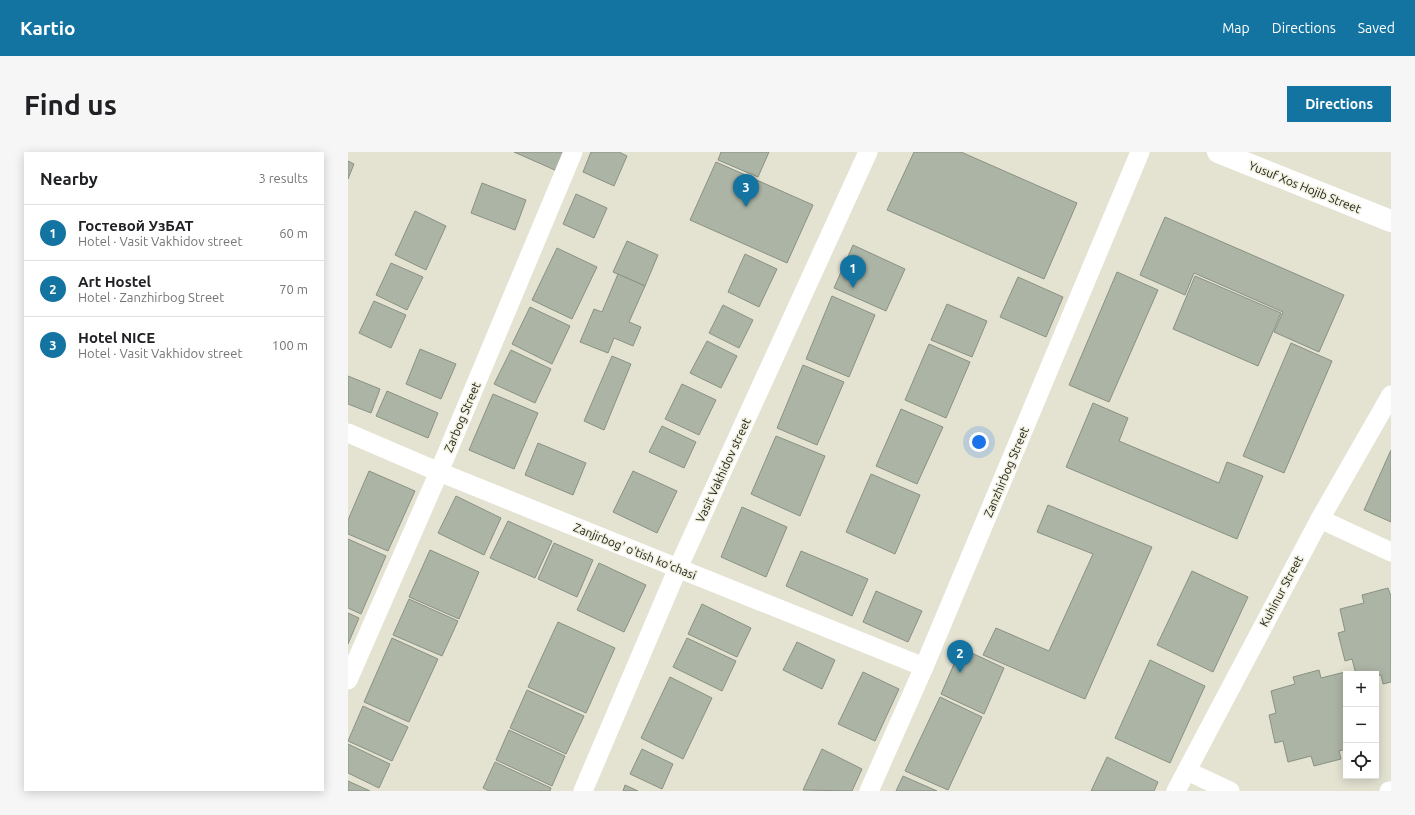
<!DOCTYPE html>
<html lang="en">
<head>
<meta charset="utf-8">
<style>
	:root { --surface:#fff; --page:#f6f6f6; --text:#202124; --muted:#757577; --line:#e0e0e0; --accent:#1374a1 }
	body { margin:0; font-family:Ubuntu,sans-serif; background:var(--page); color:var(--text) }
	.controls { position:absolute; right:12px; bottom:12px; display:grid; overflow:hidden; border-radius:0px; box-shadow:0 2px 10px #0003 }
	.controls button { width:36px; height:36px; display:grid; place-items:center; padding:0; border:0; border-bottom:1px solid var(--line); background:var(--surface); color:var(--text); font:20px sans-serif }
	.you { position:absolute; left:631px; top:290px; width:14px; height:14px; margin:-10px; border:3px solid #fff; border-radius:50%; background:#1a73e8; box-shadow:0 0 0 6px #1a73e833 }
	.badge { display:grid; place-items:center; width:26px; height:26px; border-radius:50%; background:var(--accent); color:#fff; font-size:13px; font-weight:700 }
	.pin { position:absolute; translate:-50% -33px; filter:drop-shadow(0 1px 2px #0008) }
	.pin::after { content:''; position:absolute; top:21px; width:14px; height:12px; background:inherit; clip-path:polygon(0 0,100% 0,50% 100%) }
	.list { margin:0; padding:0; list-style:none }
	h2 { display:flex; justify-content:space-between; align-items:center; height:52px; margin:0; padding:0 16px; font-size:17px }
	h2 small { font-size:13px; font-weight:400; color:var(--muted) }
	.list li { display:grid; grid-template-columns:26px 1fr auto; gap:12px; align-items:center; box-sizing:border-box; height:56px; padding:0 16px; border-top:1px solid var(--line) }
	.list b { display:block; font-size:15px; white-space:nowrap }
	.list p { margin:0; font-size:13px; white-space:nowrap; color:var(--muted) }
	.list em { font-size:13px; font-style:normal; color:var(--muted) }
	.icon { flex:none; width:22px; height:22px; fill:none; stroke:currentColor; stroke-width:2; stroke-linecap:round; stroke-linejoin:round }
	.map { position:relative; flex:none; width:1043px; height:639px; overflow:hidden; border-radius:0px }
	header { display:flex; align-items:center; gap:24px; box-sizing:border-box; height:56px; padding:0 20px; background:var(--accent); color:#fff }
	header strong { font-size:19px }
	nav { display:flex; gap:22px; margin-inline-start:auto; font-size:14px }
	.intro { display:flex; align-items:center; justify-content:space-between; box-sizing:border-box; height:96px; padding:0 24px }
	h1 { margin:0; font-size:28px }
	.button { padding:10px 18px; border-radius:0px; background:var(--accent); color:#fff; font-size:14px; font-weight:700 }
	main { display:flex; gap:24px; padding:0 24px }
	aside { flex:1; background:var(--surface); border-radius:0px; box-shadow:0 2px 10px #0003 }
	.map>svg:first-child { display:block }
	.building { fill:#acb4a5; stroke:#8a9183 }
	.lines { fill:none; stroke-linecap:round; stroke-linejoin:round }
	.street { stroke:#fff; stroke-width:19 }
	.secondary { stroke:#fff; stroke-width:22 }
	.labels { text-anchor:middle; dominant-baseline:central; stroke-width:3; stroke-linejoin:round; paint-order:stroke }
	.street-label { font-size:12px; fill:#24231d; stroke:#f1f0df }
</style>
</head>
<body>
<header>
<strong>Kartio</strong>
<nav><a>Map</a><a>Directions</a><a>Saved</a></nav>
</header>
<div class="intro"><h1>Find us</h1><a class="button">Directions</a></div>
<main>
<aside>
<h2>Nearby<small>3 results</small></h2>
<ul class="list">
<li><span class="badge">1</span><div><b>Гостевой УзБАТ</b><p>Hotel · Vasit Vakhidov street</p></div><em>60 m</em></li>
<li><span class="badge">2</span><div><b>Art Hostel</b><p>Hotel · Zanzhirbog Street</p></div><em>70 m</em></li>
<li><span class="badge">3</span><div><b>Hotel NICE</b><p>Hotel · Vasit Vakhidov street</p></div><em>100 m</em></li>
</ul>
</aside>
<div class="map">
<svg width="1043" height="639" viewBox="0 0 1043 639">
	<rect width="100%" height="100%" fill="#e4e3d2"/>
	<g class="building">
		<path d="M 166,0 L 217,0 L 209,19 Z"/>
		<path d="M 243,0 L 271,0 L 279,4 L 266,34 L 235,20 Z"/>
		<path d="M 373,0 L 421,0 L 410,25 L 370,8 Z"/>
		<path d="M 566,0 L 613,0 L 729,51 L 696,127 L 539,58 Z"/>
		<path d="M 0,9 L 6,12 L 0,27 Z"/>
		<path d="M 368,10 L 465,53 L 439,111 L 342,68 Z"/>
		<path d="M 134,31 L 178,48 L 167,78 L 123,61 Z"/>
		<path d="M 228,42 L 259,56 L 246,86 L 215,72 Z"/>
		<path d="M 67,59 L 98,74 L 78,118 L 47,103 Z"/>
		<path d="M 817,65 L 996,143 L 971,200 L 926,180 L 935,160 L 846,121 L 837,143 L 792,123 Z"/>
		<path d="M 279,89 L 310,103 L 297,134 L 265,120 Z"/>
		<path d="M 505,93 L 557,117 L 538,159 L 486,136 Z"/>
		<path d="M 209,96 L 249,115 L 224,167 L 184,148 Z"/>
		<path d="M 397,102 L 429,117 L 411,155 L 380,140 Z"/>
		<path d="M 43,111 L 75,125 L 59,158 L 28,143 Z"/>
		<path d="M 769,120 L 810,138 L 761,250 L 721,233 Z"/>
		<path d="M 270,122 L 297,134 L 281,170 L 293,175 L 285,194 L 266,186 L 260,201 L 232,190 L 246,157 L 254,160 Z"/>
		<path d="M 847,124 L 933,161 L 910,214 L 825,177 Z"/>
		<path d="M 670,125 L 715,145 L 698,185 L 652,165 Z"/>
		<path d="M 484,144 L 527,163 L 501,225 L 458,207 Z"/>
		<path d="M 26,149 L 58,163 L 43,196 L 11,181 Z"/>
		<path d="M 599,152 L 639,169 L 624,205 L 583,188 Z"/>
		<path d="M 375,153 L 405,168 L 391,196 L 361,181 Z"/>
		<path d="M 182,155 L 222,174 L 204,212 L 164,192 Z"/>
		<path d="M 359,189 L 389,204 L 373,236 L 342,221 Z"/>
		<path d="M 943,191 L 984,209 L 936,321 L 895,304 Z"/>
		<path d="M 581,192 L 622,210 L 598,266 L 557,248 Z"/>
		<path d="M 72,197 L 108,212 L 93,247 L 58,232 Z"/>
		<path d="M 163,198 L 203,217 L 187,251 L 146,232 Z"/>
		<path d="M 264,204 L 283,212 L 256,278 L 236,269 Z"/>
		<path d="M 455,213 L 496,230 L 469,293 L 429,276 Z"/>
		<path d="M 0,224 L 32,237 L 23,261 L 0,252 Z"/>
		<path d="M 334,232 L 368,248 L 351,283 L 317,267 Z"/>
		<path d="M 39,239 L 90,261 L 80,286 L 28,264 Z"/>
		<path d="M 145,242 L 190,261 L 166,317 L 121,298 Z"/>
		<path d="M 745,251 L 780,266 L 771,289 L 871,331 L 879,310 L 915,324 L 889,387 L 718,315 Z"/>
		<path d="M 553,257 L 595,275 L 569,332 L 528,314 Z"/>
		<path d="M 314,274 L 348,290 L 336,316 L 301,300 Z"/>
		<path d="M 428,284 L 477,304 L 452,364 L 403,342 Z"/>
		<path d="M 190,291 L 238,311 L 225,343 L 177,323 Z"/>
		<path d="M 1043,298 L 1043,370 L 1016,358 Z"/>
		<path d="M 21,319 L 67,339 L 40,399 L 0,382 L 0,368 Z"/>
		<path d="M 285,319 L 329,339 L 309,381 L 265,360 Z"/>
		<path d="M 523,322 L 572,343 L 547,402 L 498,380 Z"/>
		<path d="M 108,344 L 153,366 L 136,403 L 90,381 Z"/>
		<path d="M 700,353 L 804,395 L 737,547 L 635,503 L 648,476 L 701,499 L 745,402 L 689,380 Z"/>
		<path d="M 394,355 L 439,375 L 418,425 L 373,405 Z"/>
		<path d="M 160,369 L 204,389 L 187,426 L 142,406 Z"/>
		<path d="M 0,387 L 38,404 L 13,462 L 0,456 Z"/>
		<path d="M 206,391 L 245,408 L 229,445 L 190,427 Z"/>
		<path d="M 82,398 L 131,420 L 111,467 L 61,445 Z"/>
		<path d="M 453,399 L 520,427 L 504,464 L 438,434 Z"/>
		<path d="M 251,411 L 298,433 L 276,480 L 229,458 Z"/>
		<path d="M 844,419 L 900,445 L 865,520 L 809,493 Z"/>
		<path d="M 1040,436 L 1043,444 L 1043,530 L 1035,532 L 1033,523 L 1028,524 L 1028,522 L 1008,522 L 1004,507 L 997,509 L 990,481 L 997,479 L 992,457 L 1016,451 L 1014,443 Z"/>
		<path d="M 528,439 L 574,459 L 560,490 L 515,470 Z"/>
		<path d="M 61,447 L 110,469 L 94,504 L 45,483 Z"/>
		<path d="M 354,452 L 403,476 L 389,505 L 340,482 Z"/>
		<path d="M 0,461 L 11,466 L 0,492 Z"/>
		<path d="M 210,470 L 267,496 L 238,561 L 180,535 Z"/>
		<path d="M 44,486 L 90,507 L 61,570 L 16,550 Z"/>
		<path d="M 339,486 L 388,509 L 374,539 L 325,515 Z"/>
		<path d="M 449,490 L 487,508 L 474,537 L 435,518 Z"/>
		<path d="M 613,496 L 656,516 L 636,562 L 593,542 Z"/>
		<path d="M 802,508 L 857,534 L 822,611 L 767,586 Z"/>
		<path d="M 971,518 L 973,526 L 997,520 L 998,597 L 991,599 L 993,607 L 966,614 L 963,604 L 940,610 L 935,589 L 927,591 L 921,563 L 928,561 L 923,539 L 947,532 L 945,525 Z"/>
		<path d="M 515,520 L 551,537 L 527,589 L 490,572 Z"/>
		<path d="M 322,525 L 364,546 L 335,607 L 293,586 Z"/>
		<path d="M 179,538 L 236,564 L 218,602 L 162,576 Z"/>
		<path d="M 592,545 L 634,565 L 600,638 L 557,619 Z"/>
		<path d="M 15,554 L 60,575 L 44,609 L 0,589 Z"/>
		<path d="M 161,578 L 217,604 L 204,634 L 148,608 Z"/>
		<path d="M 0,592 L 42,612 L 31,636 L 0,621 Z"/>
		<path d="M 294,597 L 325,612 L 314,637 L 282,622 Z"/>
		<path d="M 474,597 L 514,617 L 504,639 L 455,638 Z"/>
		<path d="M 759,605 L 810,630 L 806,639 L 743,639 Z"/>
		<path d="M 147,610 L 203,636 L 202,639 L 141,639 L 135,636 Z"/>
		<path d="M 555,624 L 589,639 L 548,639 Z"/>
		<path d="M 0,629 L 22,639 L 0,639 Z"/>
		<path d="M 277,633 L 290,639 L 275,639 Z"/>
	</g>
	<g class="lines">
		<g class="street">
			<path d="M 0,281 L 91,320 L 576,515"/>
			<path d="M 972,367 L 1043,400"/>
			<path d="M 0,528 L 91,320 L 225,0"/>
			<path d="M 839,619 L 882,639"/>
			<path d="M 235,639 L 330,416 L 520,0"/>
			<path d="M 521,639 L 576,515 L 792,0"/>
			<path d="M 828,639 L 972,367 L 1043,243"/>
			<path d="M 1041,639 L 1043,639"/>
		</g>
		<path class="secondary" d="M 870,0 L 1043,69"/>
	</g>
	<g class="labels">
		<g class="street-label">
			<text transform="translate(957 35) rotate(22)">Yusuf Xos Hojib Street</text>
			<text transform="translate(114 265) rotate(-67)">Zarbog Street</text>
			<text transform="translate(375 318) rotate(-65)">Vasit Vakhidov street</text>
			<text transform="translate(658 320) rotate(-67)">Zanzhirbog Street</text>
			<text transform="translate(287 399) rotate(22)">Zanjirbog' o'tish ko'chasi</text>
			<text transform="translate(933 439) rotate(-62)">Kuhinur Street</text>
		</g>
	</g>
</svg>
<div class="controls">
<button>+</button>
<button>−</button>
<button><svg class="icon" aria-label="locate" viewBox="0 0 24 24"><circle cx="12" cy="12" r="6"/><path d="M12 2v4M12 18v4M2 12h4M18 12h4"/></svg></button>
</div>
<div class="you"></div>
<div class="pin badge" style="left:505px;top:136px">1</div>
<div class="pin badge" style="left:612px;top:521px">2</div>
<div class="pin badge" style="left:398px;top:55px">3</div>
</div>
</main>
</body>
</html>
